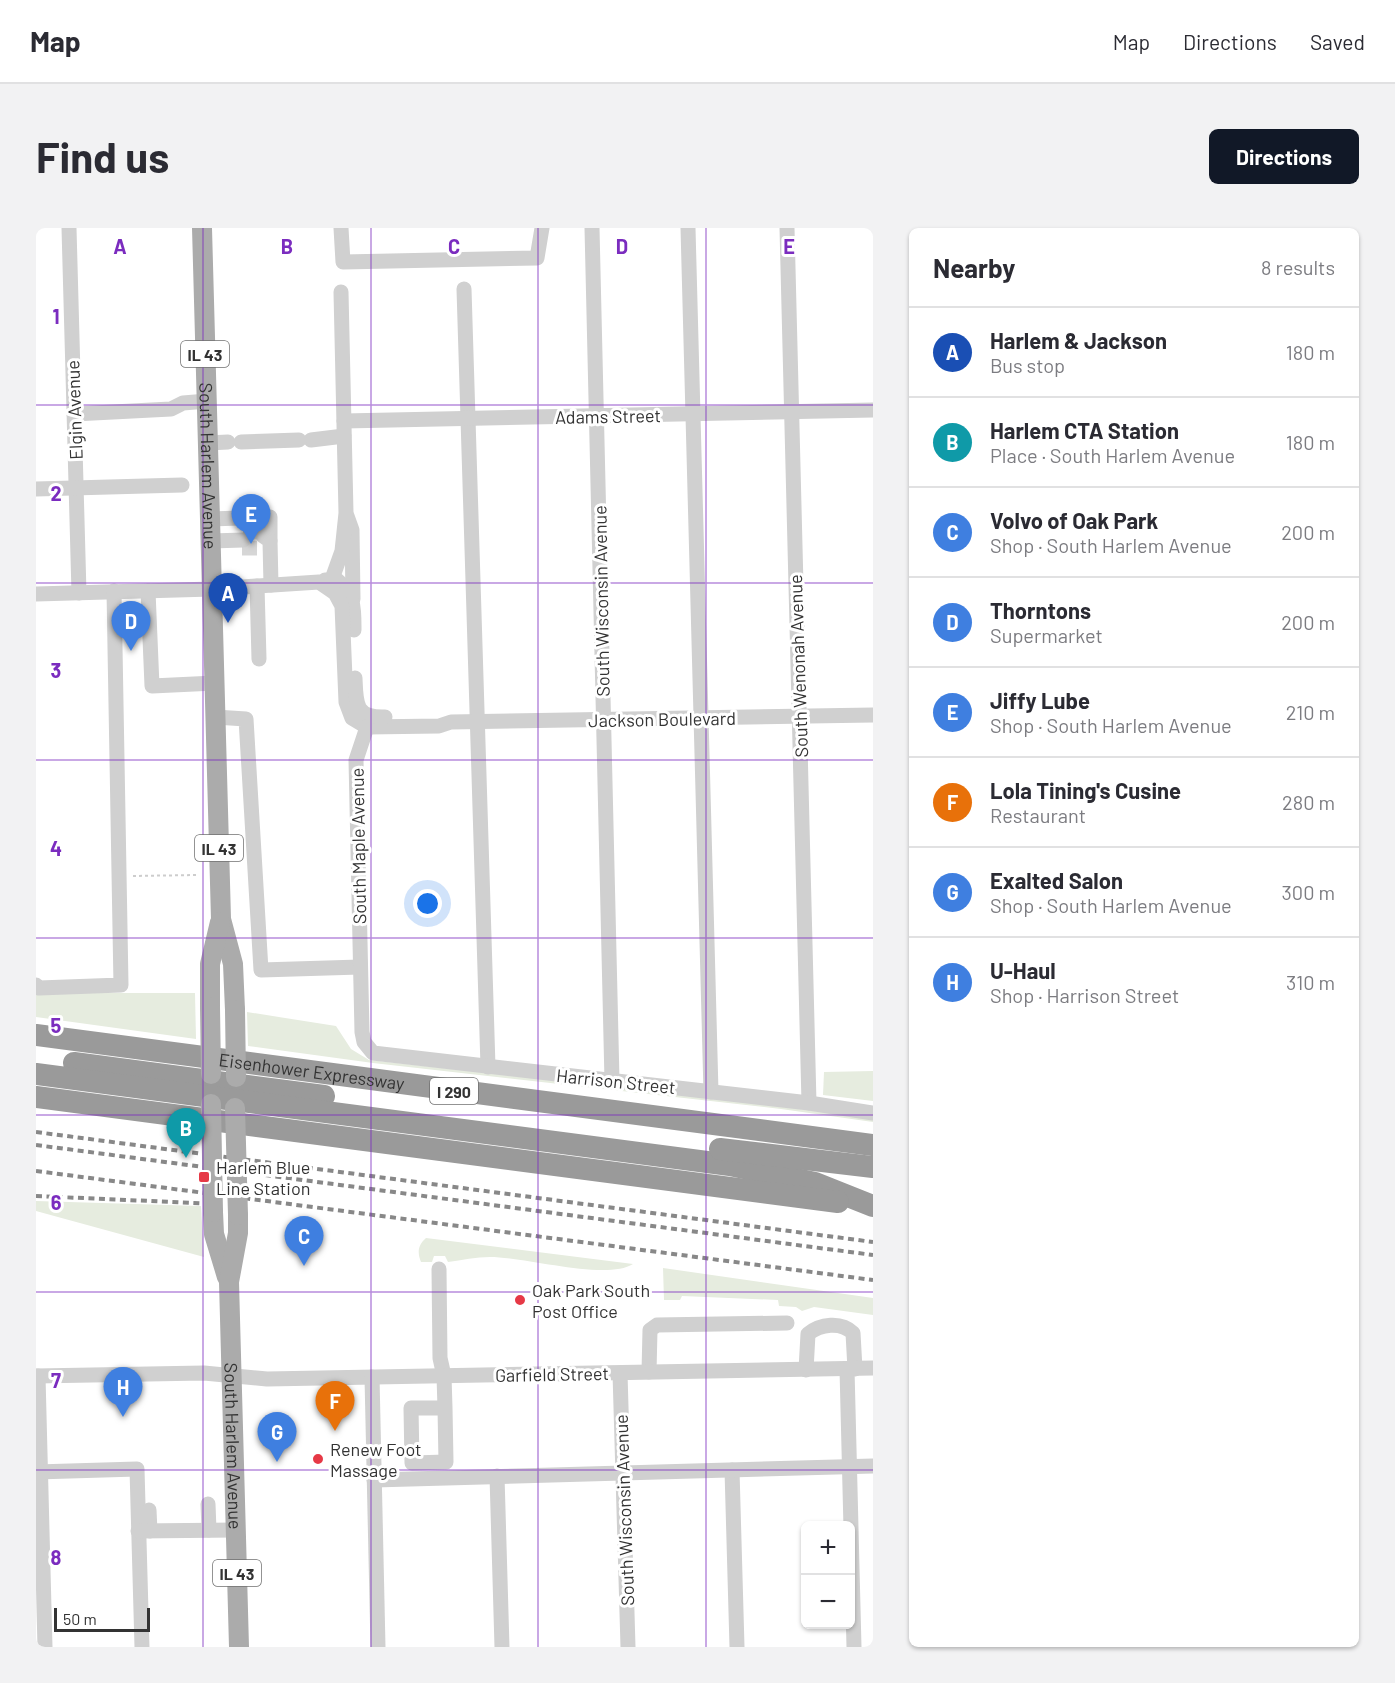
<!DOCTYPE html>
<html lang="en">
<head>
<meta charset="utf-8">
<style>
	:root { --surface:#fff; --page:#f2f2f3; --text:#2b2b33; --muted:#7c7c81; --line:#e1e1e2; --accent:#111827 }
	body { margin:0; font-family:Barlow,sans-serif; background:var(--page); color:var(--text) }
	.controls { position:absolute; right:18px; bottom:18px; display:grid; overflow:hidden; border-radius:9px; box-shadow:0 2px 4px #0004 }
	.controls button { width:54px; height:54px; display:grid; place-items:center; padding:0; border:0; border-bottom:2px solid var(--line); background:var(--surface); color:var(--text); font:30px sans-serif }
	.scale { position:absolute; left:18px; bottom:15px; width:96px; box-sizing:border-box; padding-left:6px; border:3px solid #333; border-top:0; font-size:16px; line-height:21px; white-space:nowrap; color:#333; -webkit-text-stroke:4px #fff; paint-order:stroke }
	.you { position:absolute; left:392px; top:676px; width:21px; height:21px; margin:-15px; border:4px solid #fff; border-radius:50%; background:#1a73e8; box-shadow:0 0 0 9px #1a73e833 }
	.badge { display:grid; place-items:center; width:39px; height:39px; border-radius:50%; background:var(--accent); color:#fff; font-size:20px; font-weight:700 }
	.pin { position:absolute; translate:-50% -50px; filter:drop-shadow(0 2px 3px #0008) }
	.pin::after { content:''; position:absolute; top:32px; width:21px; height:18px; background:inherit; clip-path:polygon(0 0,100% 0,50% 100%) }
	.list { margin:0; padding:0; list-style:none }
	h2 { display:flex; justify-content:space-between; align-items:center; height:78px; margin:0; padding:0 24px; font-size:26px }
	h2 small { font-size:20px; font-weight:400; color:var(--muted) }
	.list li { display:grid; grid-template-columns:39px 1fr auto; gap:18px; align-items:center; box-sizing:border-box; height:90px; padding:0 24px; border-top:2px solid var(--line) }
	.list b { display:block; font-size:22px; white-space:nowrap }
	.list p { margin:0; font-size:20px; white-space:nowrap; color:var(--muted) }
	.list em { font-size:20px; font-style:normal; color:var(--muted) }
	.map { position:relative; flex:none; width:837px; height:1419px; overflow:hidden; border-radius:9px }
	header { display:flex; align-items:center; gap:36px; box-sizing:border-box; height:84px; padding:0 30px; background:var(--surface); border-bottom:2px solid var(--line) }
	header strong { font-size:28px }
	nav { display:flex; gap:33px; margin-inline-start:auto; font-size:21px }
	.intro { display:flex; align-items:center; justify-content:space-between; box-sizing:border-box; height:144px; padding:0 36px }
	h1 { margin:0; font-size:42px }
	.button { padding:15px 27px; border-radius:9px; background:var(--accent); color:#fff; font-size:21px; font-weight:700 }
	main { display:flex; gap:36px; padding:0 36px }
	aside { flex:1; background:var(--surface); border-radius:9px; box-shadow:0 2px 4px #0004 }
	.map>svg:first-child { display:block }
	.green { fill:#e6ecdf }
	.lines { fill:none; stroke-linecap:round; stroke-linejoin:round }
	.minor-tunnel { stroke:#d6d6d6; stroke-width:15; stroke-dasharray:15 8; stroke-linecap:butt }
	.path { stroke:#cdcdcd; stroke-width:2; stroke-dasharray:3 3; stroke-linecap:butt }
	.minor { stroke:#d0d0d0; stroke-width:15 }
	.major { stroke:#ababab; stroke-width:20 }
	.highway { stroke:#9a9a9a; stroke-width:22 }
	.rail { stroke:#888; stroke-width:4; stroke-dasharray:6 4.5; stroke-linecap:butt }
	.major-bridge { stroke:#ababab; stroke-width:20 }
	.grid { fill:none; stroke:#7b2cbf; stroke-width:1.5; stroke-opacity:0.55 }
	.poi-dot { fill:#e63946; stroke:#fff; stroke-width:2 }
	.labels { text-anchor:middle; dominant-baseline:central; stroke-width:6; stroke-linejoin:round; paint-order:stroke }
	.shield { fill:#fff; stroke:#707070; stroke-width:1.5 }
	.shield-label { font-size:16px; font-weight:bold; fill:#333 }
	.street-label { font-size:18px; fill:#333; stroke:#fff }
	.poi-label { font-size:18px; fill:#333; stroke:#fff; text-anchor:start }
	.grid-label { font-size:20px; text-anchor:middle; font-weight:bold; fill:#7b2cbf; stroke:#fff; stroke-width:6; stroke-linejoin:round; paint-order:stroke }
</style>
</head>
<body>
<header>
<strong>Map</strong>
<nav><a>Map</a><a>Directions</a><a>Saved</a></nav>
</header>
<div class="intro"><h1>Find us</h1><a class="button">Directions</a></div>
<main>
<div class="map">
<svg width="837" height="1419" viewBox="0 0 837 1419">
	<rect width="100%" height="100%" fill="#fff"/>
	<g class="green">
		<path d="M 0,765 L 159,765 L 160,811 L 0,789 Z"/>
		<path d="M 211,784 L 300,798 L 315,821 L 333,832 L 676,869 L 837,891 L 837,894 L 745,881 L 337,835 L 212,818 Z"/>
		<path d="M 837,843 L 837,873 L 787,867 L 788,844 Z"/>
		<path d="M 0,973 L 165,978 L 168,1029 L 0,983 Z"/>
		<path d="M 390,1010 L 597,1036 C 570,1053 489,1029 454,1029 C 440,1029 426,1032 412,1034 L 409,1028 L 398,1028 L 396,1034 L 385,1034 C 381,1024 382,1017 390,1010 Z"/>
		<path d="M 627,1040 L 837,1070 L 837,1087 L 778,1079 L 766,1083 L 760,1079 L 743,1078 L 742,1072 L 646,1068 L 644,1072 L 628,1072 Z"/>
	</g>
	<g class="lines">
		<g class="minor-tunnel">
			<path d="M 207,304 L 224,304"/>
			<path d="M 206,320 L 224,320"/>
		</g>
		<path class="path" d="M 97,648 L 160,647"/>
		<g class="minor">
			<path d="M 33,0 L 43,365"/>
			<path d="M 305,0 L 307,34 L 501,30 L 506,0"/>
			<path d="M 556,0 L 576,853"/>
			<path d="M 652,0 L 675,864"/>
			<path d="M 751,0 L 773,875"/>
			<path d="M 428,61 L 452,839"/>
			<path d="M 38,186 L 135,181 L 147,175 L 171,173"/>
			<path d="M 308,193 L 837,182"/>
			<path d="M 275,212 L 308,208"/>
			<path d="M 205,214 L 263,212"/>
			<path d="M 172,215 L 192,214"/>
			<path d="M 0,261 L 146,257"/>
			<path d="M 311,288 L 316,302 L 317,371"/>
			<path d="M 174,291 L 234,289 L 234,313"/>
			<path d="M 227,308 L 234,313 L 235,357"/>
			<path d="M 175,313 L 207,312"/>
			<path d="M 296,351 L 306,323 L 310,285 L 305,64"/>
			<path d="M 289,352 L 301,352 C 319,366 318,382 318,402"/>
			<path d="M 221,358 L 223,431"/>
			<path d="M 112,363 L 116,458 L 179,455"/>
			<path d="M 0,366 L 176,361 L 283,354 L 299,365 L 306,378 L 310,474 L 316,490 L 331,499 L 403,498 L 415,494 L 837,487"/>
			<path d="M 319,450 C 320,476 319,490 349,489"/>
			<path d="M 179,489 L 210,491 L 225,742 L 324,739"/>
			<path d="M 331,499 L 320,532 L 326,804 L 328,814 L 337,825 L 773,875 L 837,885"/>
			<path d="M 0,757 L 3,760 L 85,757 L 78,363"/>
			<path d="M 403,1041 L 404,1130 L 408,1148 L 409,1180 L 375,1180 L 376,1235 L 410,1234 L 409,1180"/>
			<path d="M 811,1141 L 818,1419"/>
			<path d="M 770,1142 L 772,1106 C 784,1096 805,1093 817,1105 L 819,1141"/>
			<path d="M 613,1144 L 614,1102 L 621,1097 L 751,1095"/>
			<path d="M 584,1145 L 592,1419"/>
			<path d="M 0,1148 L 168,1145 L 231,1151 L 837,1140"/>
			<path d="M 2,1148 L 9,1419"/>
			<path d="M 336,1149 L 342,1419"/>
			<path d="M 696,1242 L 701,1419"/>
			<path d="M 0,1244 L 101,1241 L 106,1419"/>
			<path d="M 461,1248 L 466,1419"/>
			<path d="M 338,1252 L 837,1238"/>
			<path d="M 172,1276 L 173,1302"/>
			<path d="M 113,1282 L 114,1303"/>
			<path d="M 102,1303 L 200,1302"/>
		</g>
		<g class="major">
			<path id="s1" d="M 166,0 L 185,691 L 197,736 L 199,782"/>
			<path d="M 174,779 L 174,736 L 184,694"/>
			<path d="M 177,984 L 178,1006 L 191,1049"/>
			<path id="s2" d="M 202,987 L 202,1005 L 193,1054 L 203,1419"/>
		</g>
		<g class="highway">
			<path id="s3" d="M 0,807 L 837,917"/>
			<path d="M 38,835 L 288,868"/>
			<path d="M 0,846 L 694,937 L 779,955 L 837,978"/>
			<path d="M 0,869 L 802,974"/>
			<path d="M 684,921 L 837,939"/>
		</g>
		<g class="rail">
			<path d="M 0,904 L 837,1014"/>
			<path d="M 0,917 L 837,1027"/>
			<path d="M 0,943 L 837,1052"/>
			<path d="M 0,968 L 183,976"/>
		</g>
		<g class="major-bridge">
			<path d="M 174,779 L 175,846"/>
			<path d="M 199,782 L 200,849"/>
			<path d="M 175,876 L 177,984"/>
			<path d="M 199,880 L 202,987"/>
		</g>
	</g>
	<path class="grid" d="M 167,0 L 167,1419M 335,0 L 335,1419M 502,0 L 502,1419M 670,0 L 670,1419M 0,177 L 837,177M 0,355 L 837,355M 0,532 L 837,532M 0,710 L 837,710M 0,887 L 837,887M 0,1064 L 837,1064M 0,1242 L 837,1242"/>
	<g class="poi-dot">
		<rect x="162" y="943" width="12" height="12" rx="3"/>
		<circle cx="484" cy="1072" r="6"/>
		<circle cx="282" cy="1231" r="6"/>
	</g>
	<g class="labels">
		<g class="shield">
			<rect x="145" y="113" width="48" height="26" rx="4.5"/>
			<rect x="159" y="607" width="48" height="26" rx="4.5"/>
			<rect x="394" y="850" width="48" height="26" rx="4.5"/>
			<rect x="177" y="1332" width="48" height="26" rx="4.5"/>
		</g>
		<g class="shield-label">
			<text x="169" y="126">IL 43</text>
			<text x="183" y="620">IL 43</text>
			<text x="418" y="863">I 290</text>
			<text x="201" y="1345">IL 43</text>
		</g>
		<g class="street-label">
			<text transform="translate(38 182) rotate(-92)">Elgin Avenue</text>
			<text transform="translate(572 188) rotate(-1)">Adams Street</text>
			<text stroke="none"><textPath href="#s1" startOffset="238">South Harlem Avenue</textPath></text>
			<text transform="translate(565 373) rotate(-91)">South Wisconsin Avenue</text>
			<text transform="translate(762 438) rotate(-92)">South Wenonah Avenue</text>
			<text transform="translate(626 491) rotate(-1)">Jackson Boulevard</text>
			<text transform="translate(322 618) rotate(-91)">South Maple Avenue</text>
			<text stroke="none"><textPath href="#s3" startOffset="278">Eisenhower Expressway</textPath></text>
			<text transform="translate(580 853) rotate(6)">Harrison Street</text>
			<text transform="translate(516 1146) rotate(-1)">Garfield Street</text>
			<text stroke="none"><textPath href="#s2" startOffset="232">South Harlem Avenue</textPath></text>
			<text transform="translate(588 1282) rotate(-92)">South Wisconsin Avenue</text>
		</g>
		<g class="poi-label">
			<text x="180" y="939">Harlem Blue<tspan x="180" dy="21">Line Station</tspan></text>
			<text x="496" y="1062">Oak Park South<tspan x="496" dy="21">Post Office</tspan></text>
			<text x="294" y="1221">Renew Foot<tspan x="294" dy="21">Massage</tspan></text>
		</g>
	</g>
	<g class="grid-label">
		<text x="84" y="26">A</text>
		<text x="251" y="26">B</text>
		<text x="418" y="26">C</text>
		<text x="586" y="26">D</text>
		<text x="753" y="26">E</text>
		<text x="20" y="96">1</text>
		<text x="20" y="273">2</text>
		<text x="20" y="450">3</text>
		<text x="20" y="628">4</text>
		<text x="20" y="805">5</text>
		<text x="20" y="982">6</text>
		<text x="20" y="1160">7</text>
		<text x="20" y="1337">8</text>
	</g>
</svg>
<div class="controls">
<button>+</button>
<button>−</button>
</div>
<div class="scale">50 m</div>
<div class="you"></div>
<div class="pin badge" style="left:192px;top:395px;background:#1a4fb4">A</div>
<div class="pin badge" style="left:150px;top:930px;background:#0f9aa8">B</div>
<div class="pin badge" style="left:268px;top:1038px;background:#3f7fe0">C</div>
<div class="pin badge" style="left:95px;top:423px;background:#3f7fe0">D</div>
<div class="pin badge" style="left:215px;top:316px;background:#3f7fe0">E</div>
<div class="pin badge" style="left:299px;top:1203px;background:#e8710a">F</div>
<div class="pin badge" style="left:241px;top:1234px;background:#3f7fe0">G</div>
<div class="pin badge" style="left:87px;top:1189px;background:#3f7fe0">H</div>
</div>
<aside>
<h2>Nearby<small>8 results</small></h2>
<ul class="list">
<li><span class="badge" style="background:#1a4fb4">A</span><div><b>Harlem &amp; Jackson</b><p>Bus stop</p></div><em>180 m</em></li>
<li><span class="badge" style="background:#0f9aa8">B</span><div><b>Harlem CTA Station</b><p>Place · South Harlem Avenue</p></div><em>180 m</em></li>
<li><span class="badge" style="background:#3f7fe0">C</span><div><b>Volvo of Oak Park</b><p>Shop · South Harlem Avenue</p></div><em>200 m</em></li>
<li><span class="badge" style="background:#3f7fe0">D</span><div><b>Thorntons</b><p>Supermarket</p></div><em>200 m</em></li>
<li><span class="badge" style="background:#3f7fe0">E</span><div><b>Jiffy Lube</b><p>Shop · South Harlem Avenue</p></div><em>210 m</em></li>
<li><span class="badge" style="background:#e8710a">F</span><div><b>Lola Tining's Cusine</b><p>Restaurant</p></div><em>280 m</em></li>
<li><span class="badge" style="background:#3f7fe0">G</span><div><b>Exalted Salon</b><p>Shop · South Harlem Avenue</p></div><em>300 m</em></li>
<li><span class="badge" style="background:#3f7fe0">H</span><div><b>U-Haul</b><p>Shop · Harrison Street</p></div><em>310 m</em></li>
</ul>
</aside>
</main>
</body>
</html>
